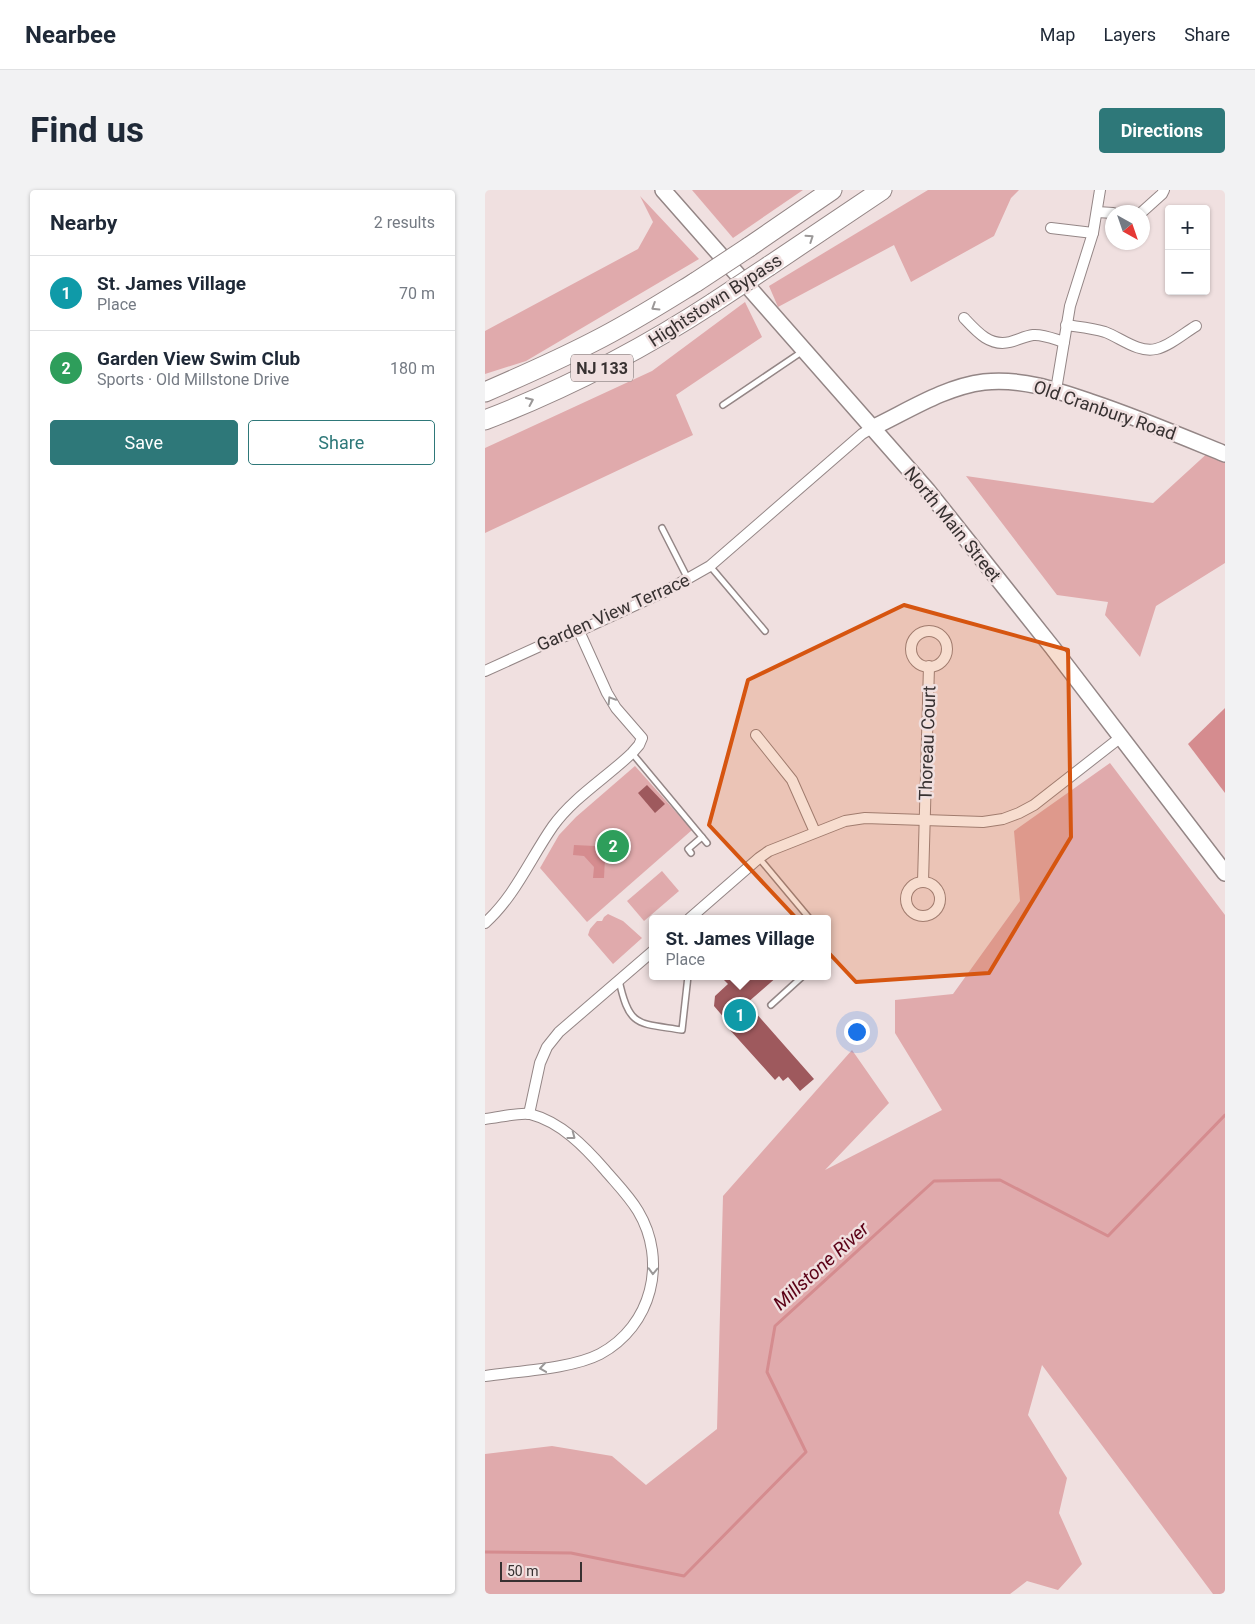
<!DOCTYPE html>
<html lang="en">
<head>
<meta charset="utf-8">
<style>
	:root { --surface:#fff; --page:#f2f2f3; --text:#1f2937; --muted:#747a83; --line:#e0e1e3; --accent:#2e7879 }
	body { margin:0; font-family:Roboto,sans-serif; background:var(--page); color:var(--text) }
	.controls { position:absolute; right:15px; top:15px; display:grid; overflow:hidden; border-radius:5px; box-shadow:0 1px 4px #0004 }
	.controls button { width:45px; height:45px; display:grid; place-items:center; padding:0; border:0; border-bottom:1px solid var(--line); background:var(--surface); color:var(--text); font:25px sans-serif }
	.compass { position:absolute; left:620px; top:15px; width:45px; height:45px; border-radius:50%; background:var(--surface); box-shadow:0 1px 4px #0004; rotate:140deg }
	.scale { position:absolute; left:15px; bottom:12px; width:82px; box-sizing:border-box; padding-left:5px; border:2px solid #373131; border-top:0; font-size:14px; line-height:18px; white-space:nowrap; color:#373131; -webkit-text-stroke:4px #f0e0e0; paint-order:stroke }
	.you { position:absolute; left:371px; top:841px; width:18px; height:18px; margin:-12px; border:4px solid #fff; border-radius:50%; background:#1a73e8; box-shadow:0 0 0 8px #1a73e833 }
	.badge { display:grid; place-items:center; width:32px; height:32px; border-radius:50%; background:var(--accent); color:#fff; font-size:16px; font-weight:700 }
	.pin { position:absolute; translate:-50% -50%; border:2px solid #fff; box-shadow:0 1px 5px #0006 }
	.popup { position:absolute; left:164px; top:725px; width:182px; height:65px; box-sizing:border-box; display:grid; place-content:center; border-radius:5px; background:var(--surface); filter:drop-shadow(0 1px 4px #0005); font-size:16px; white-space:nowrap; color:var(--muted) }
	.popup b { font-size:19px; color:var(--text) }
	.popup::after { content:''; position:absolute; left:50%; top:100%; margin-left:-10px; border:10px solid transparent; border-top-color:var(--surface) }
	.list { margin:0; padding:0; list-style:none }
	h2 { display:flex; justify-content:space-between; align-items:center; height:65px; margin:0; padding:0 20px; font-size:21px }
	h2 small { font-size:16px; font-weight:400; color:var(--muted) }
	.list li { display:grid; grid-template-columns:32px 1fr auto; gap:15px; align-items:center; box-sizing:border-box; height:75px; padding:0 20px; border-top:1px solid var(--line) }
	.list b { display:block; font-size:19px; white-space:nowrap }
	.list p { margin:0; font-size:16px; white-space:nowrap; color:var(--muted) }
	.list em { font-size:16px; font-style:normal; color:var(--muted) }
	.actions { display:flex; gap:10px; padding:15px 20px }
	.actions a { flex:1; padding:11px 0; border:1px solid var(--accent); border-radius:5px; text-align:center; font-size:18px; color:var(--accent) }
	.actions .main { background:var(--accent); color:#fff }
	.map { position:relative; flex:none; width:740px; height:1404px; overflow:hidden; border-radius:5px }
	header { display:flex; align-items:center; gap:30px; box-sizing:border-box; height:70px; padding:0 25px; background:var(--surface); border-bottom:1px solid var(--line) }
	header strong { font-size:24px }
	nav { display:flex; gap:28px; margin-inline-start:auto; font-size:18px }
	.intro { display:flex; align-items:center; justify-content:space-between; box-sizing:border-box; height:120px; padding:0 30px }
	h1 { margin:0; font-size:35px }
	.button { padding:12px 22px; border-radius:5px; background:var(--accent); color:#fff; font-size:18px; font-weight:700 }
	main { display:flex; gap:30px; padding:0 30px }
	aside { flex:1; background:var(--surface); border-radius:5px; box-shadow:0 1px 4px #0004 }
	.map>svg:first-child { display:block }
	.green { fill:#e0aaac }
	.water { fill:#d58c8f }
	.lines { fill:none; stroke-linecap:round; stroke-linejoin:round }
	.stream { stroke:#d58c8f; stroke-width:3 }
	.building { fill:#9e595d }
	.lane-casing { stroke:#948686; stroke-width:8 }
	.street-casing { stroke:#948686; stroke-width:12 }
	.secondary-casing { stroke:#948686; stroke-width:18 }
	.highway-casing { stroke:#948686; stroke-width:21 }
	.lane { stroke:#fff; stroke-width:5 }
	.street { stroke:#fff; stroke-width:10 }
	.secondary { stroke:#fff; stroke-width:15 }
	.highway { stroke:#fff; stroke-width:19 }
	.highway-bridge-casing { stroke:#948686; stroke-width:21; stroke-linecap:butt }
	.highway-bridge { stroke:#fff; stroke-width:19 }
	.oneway { stroke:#9b9898 }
	.marked { fill:#d65510; fill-opacity:0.2; stroke:#d65510; stroke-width:4; stroke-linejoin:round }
	.labels { text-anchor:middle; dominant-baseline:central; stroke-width:5; stroke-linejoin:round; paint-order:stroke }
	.shield { fill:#f0e0e0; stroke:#6e6666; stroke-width:1 }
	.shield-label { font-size:16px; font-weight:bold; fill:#373131 }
	.street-label { font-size:18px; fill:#373131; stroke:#f0e0e0 }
	.water-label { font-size:19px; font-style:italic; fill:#5b0016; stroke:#f0e0e0 }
</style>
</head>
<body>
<header>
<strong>Nearbee</strong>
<nav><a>Map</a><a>Layers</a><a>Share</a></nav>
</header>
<div class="intro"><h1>Find us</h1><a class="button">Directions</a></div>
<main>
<aside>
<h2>Nearby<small>2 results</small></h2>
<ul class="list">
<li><span class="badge" style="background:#0f9aa8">1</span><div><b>St. James Village</b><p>Place</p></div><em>70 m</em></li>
<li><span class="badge" style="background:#2e9e5b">2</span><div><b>Garden View Swim Club</b><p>Sports · Old Millstone Drive</p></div><em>180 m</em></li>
</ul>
<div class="actions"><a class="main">Save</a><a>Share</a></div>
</aside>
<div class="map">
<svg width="740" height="1404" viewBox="0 0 740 1404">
	<rect width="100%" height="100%" fill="#f0e0e0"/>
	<g class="green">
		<path d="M 207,0 L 318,0 L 248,48 Z"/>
		<path d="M 443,0 L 534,0 L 526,8 L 509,46 L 426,92 L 409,55 L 293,117 L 284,96 Z"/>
		<path d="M 155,6 L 214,69 L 41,171 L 0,184 L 0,141 L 153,59 L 168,32 Z"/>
		<path d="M 260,112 L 277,147 L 191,205 L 208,245 L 0,343 L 0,258 L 167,181 Z"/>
		<path d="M 726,260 L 740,267 L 740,373 L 671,416 L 655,467 L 620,425 L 623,412 L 572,405 L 481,286 L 668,313 Z"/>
		<path d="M 625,573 L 740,725 L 740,1404 L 728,1404 L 557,1175 L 543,1225 L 582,1288 L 574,1323 L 597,1374 L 573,1400 L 542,1391 L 525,1404 L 0,1404 L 0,1264 L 67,1256 L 127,1266 L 161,1295 L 232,1239 L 238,1006 L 367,860 L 404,913 L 340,980 L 457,920 L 410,843 L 410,810 L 468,804 L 535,711 L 529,641 Z"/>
		<path d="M 150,576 L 207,640 L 102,732 L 55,678 L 74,645 L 91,627 Z"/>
		<path d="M 177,681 L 194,701 L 159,731 L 142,711 Z"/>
		<path d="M 123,724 L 138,731 L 157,748 L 128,774 L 103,745 L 105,739 L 112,731 L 117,731 L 119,727 Z"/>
	</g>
	<g class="water">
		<path d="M 740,518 L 740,603 L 703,554 Z"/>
		<path d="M 126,639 L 139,653 L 136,656 L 135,655 L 120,668 L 119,688 L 108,688 L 109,677 L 99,666 L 88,665 L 89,655 L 110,656 L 124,643 L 123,641 Z"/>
	</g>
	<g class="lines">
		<path class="stream" d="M 0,1362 L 86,1363 L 199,1386 L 321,1262 L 282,1182 L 290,1136 L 449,991 L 515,990 L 623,1046 L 740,925"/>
	</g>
	<g class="building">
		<path d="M 162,595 L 180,614 L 170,623 L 153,603 Z"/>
		<path d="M 235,786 L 293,786 L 262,813 L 329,889 L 315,901 L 303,887 L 298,891 L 294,886 L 290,890 L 245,840 L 247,837 L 229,816 L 230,806 L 243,794 Z"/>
	</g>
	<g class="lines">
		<g class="lane-casing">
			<g id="lane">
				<path d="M 238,215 L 318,161"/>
				<path d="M 177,338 L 203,389"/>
				<path d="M 225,376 L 280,441"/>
				<path d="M 147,563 L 217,647 L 203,659 L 206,663"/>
				<path d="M 217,647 L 222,653"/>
				<path d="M 274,668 L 325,729"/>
				<path d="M 134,790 C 144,838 153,833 197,840 L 203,786"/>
				<path d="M 286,815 L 318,786"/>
			</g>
		</g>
		<g class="street-casing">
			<g id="street">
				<path d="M 612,22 L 628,23"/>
				<path d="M 657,22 L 677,4 L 679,0"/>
				<path d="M 566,38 L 608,43"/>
				<path d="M 479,128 C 492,142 505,157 525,152 C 533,150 540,146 548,145 C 558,144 569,149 579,152"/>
				<path d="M 581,135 C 594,137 607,138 620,142 C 636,148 653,163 671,159 C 685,156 699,143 711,136"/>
				<path d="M 571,200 L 585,116 L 608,43 L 615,0"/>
				<circle cx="444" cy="459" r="18"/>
				<path d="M 0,481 L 66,451 L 94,441 L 181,401 L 225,376 L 377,244 L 387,238"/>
				<path d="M 271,545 L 307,590 L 330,642"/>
				<path d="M 438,692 L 444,476"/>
				<circle cx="438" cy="709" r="17"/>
				<path d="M 204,729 L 274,668 L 284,661 L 360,631 L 380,628 L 498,632 L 518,629 L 534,623 L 549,615 L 636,547"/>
				<path d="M 0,733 C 30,706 45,669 68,636 C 89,607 121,588 147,563 L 154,555 L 157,548 L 131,518 L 122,503 L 94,441"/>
				<path d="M 44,924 L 55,873 L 62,857 L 74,842 L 168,761"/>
				<path d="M 0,929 C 12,928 34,922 45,924 C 76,932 100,957 120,980 C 131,993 144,1006 153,1021 C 183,1071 167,1136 115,1164 C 86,1179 33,1181 0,1186"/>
			</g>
		</g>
		<g class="secondary-casing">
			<g id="secondary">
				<path d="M 178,0 L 443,301 L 567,457 L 740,683"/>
				<path d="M 387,238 C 423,221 459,197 499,192 C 537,188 571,200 606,212 C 651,227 696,246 740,264"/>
			</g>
		</g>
		<g class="highway-casing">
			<g id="highway">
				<path d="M 264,57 L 347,0"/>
				<path d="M 284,76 L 397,0"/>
				<path d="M 0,202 C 37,186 73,170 108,152 C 144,134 177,113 211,92"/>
				<path d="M 0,230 C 80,199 156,160 228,113"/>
			</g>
		</g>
		<use href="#lane" class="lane"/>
		<use href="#street" class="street"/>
		<use href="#secondary" class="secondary"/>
		<use href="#highway" class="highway"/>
		<g class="highway-bridge-casing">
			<g id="highway-bridge">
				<path d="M 211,92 L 264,57"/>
				<path d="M 228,113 L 284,76"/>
			</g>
		</g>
		<use href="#highway-bridge" class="highway-bridge"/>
	</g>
	<defs><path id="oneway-chevron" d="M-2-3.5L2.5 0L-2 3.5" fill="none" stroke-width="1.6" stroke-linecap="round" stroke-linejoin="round" transform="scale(1.25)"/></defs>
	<g class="oneway">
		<use href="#oneway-chevron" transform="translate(325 48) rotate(-34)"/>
		<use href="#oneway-chevron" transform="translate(170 117) rotate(148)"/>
		<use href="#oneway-chevron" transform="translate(45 211) rotate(-24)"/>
		<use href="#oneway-chevron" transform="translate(126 510) rotate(-122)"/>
		<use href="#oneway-chevron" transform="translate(87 946) rotate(37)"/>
		<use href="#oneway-chevron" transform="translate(168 1081) rotate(92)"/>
		<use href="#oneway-chevron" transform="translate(58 1178) rotate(172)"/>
	</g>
	<path class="marked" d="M 419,415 L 583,460 L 586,647 L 504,783 L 371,792 L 224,635 L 263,490 Z"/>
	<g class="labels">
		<rect class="shield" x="86" y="164.5" width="62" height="27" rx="4"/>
		<g class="shield-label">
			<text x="117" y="178">NJ 133</text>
		</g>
		<g class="street-label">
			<text transform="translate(230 110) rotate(-33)">Hightstown Bypass</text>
			<text transform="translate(620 220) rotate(19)">Old Cranbury Road</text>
			<text transform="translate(468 334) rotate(51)">North Main Street</text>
			<text transform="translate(128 422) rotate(-24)">Garden View Terrace</text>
			<text transform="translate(442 553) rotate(-88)">Thoreau Court</text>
		</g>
		<g class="water-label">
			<text transform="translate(336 1076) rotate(-42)">Millstone River</text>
		</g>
	</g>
</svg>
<div class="controls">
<button>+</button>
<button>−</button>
</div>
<svg class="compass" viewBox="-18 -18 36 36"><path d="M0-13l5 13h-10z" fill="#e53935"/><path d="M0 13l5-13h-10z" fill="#747a83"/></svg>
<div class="scale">50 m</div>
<div class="you"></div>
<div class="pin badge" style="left:255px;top:825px;background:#0f9aa8">1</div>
<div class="popup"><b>St. James Village</b>Place</div>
<div class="pin badge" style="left:128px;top:656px;background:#2e9e5b">2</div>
</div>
</main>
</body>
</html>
